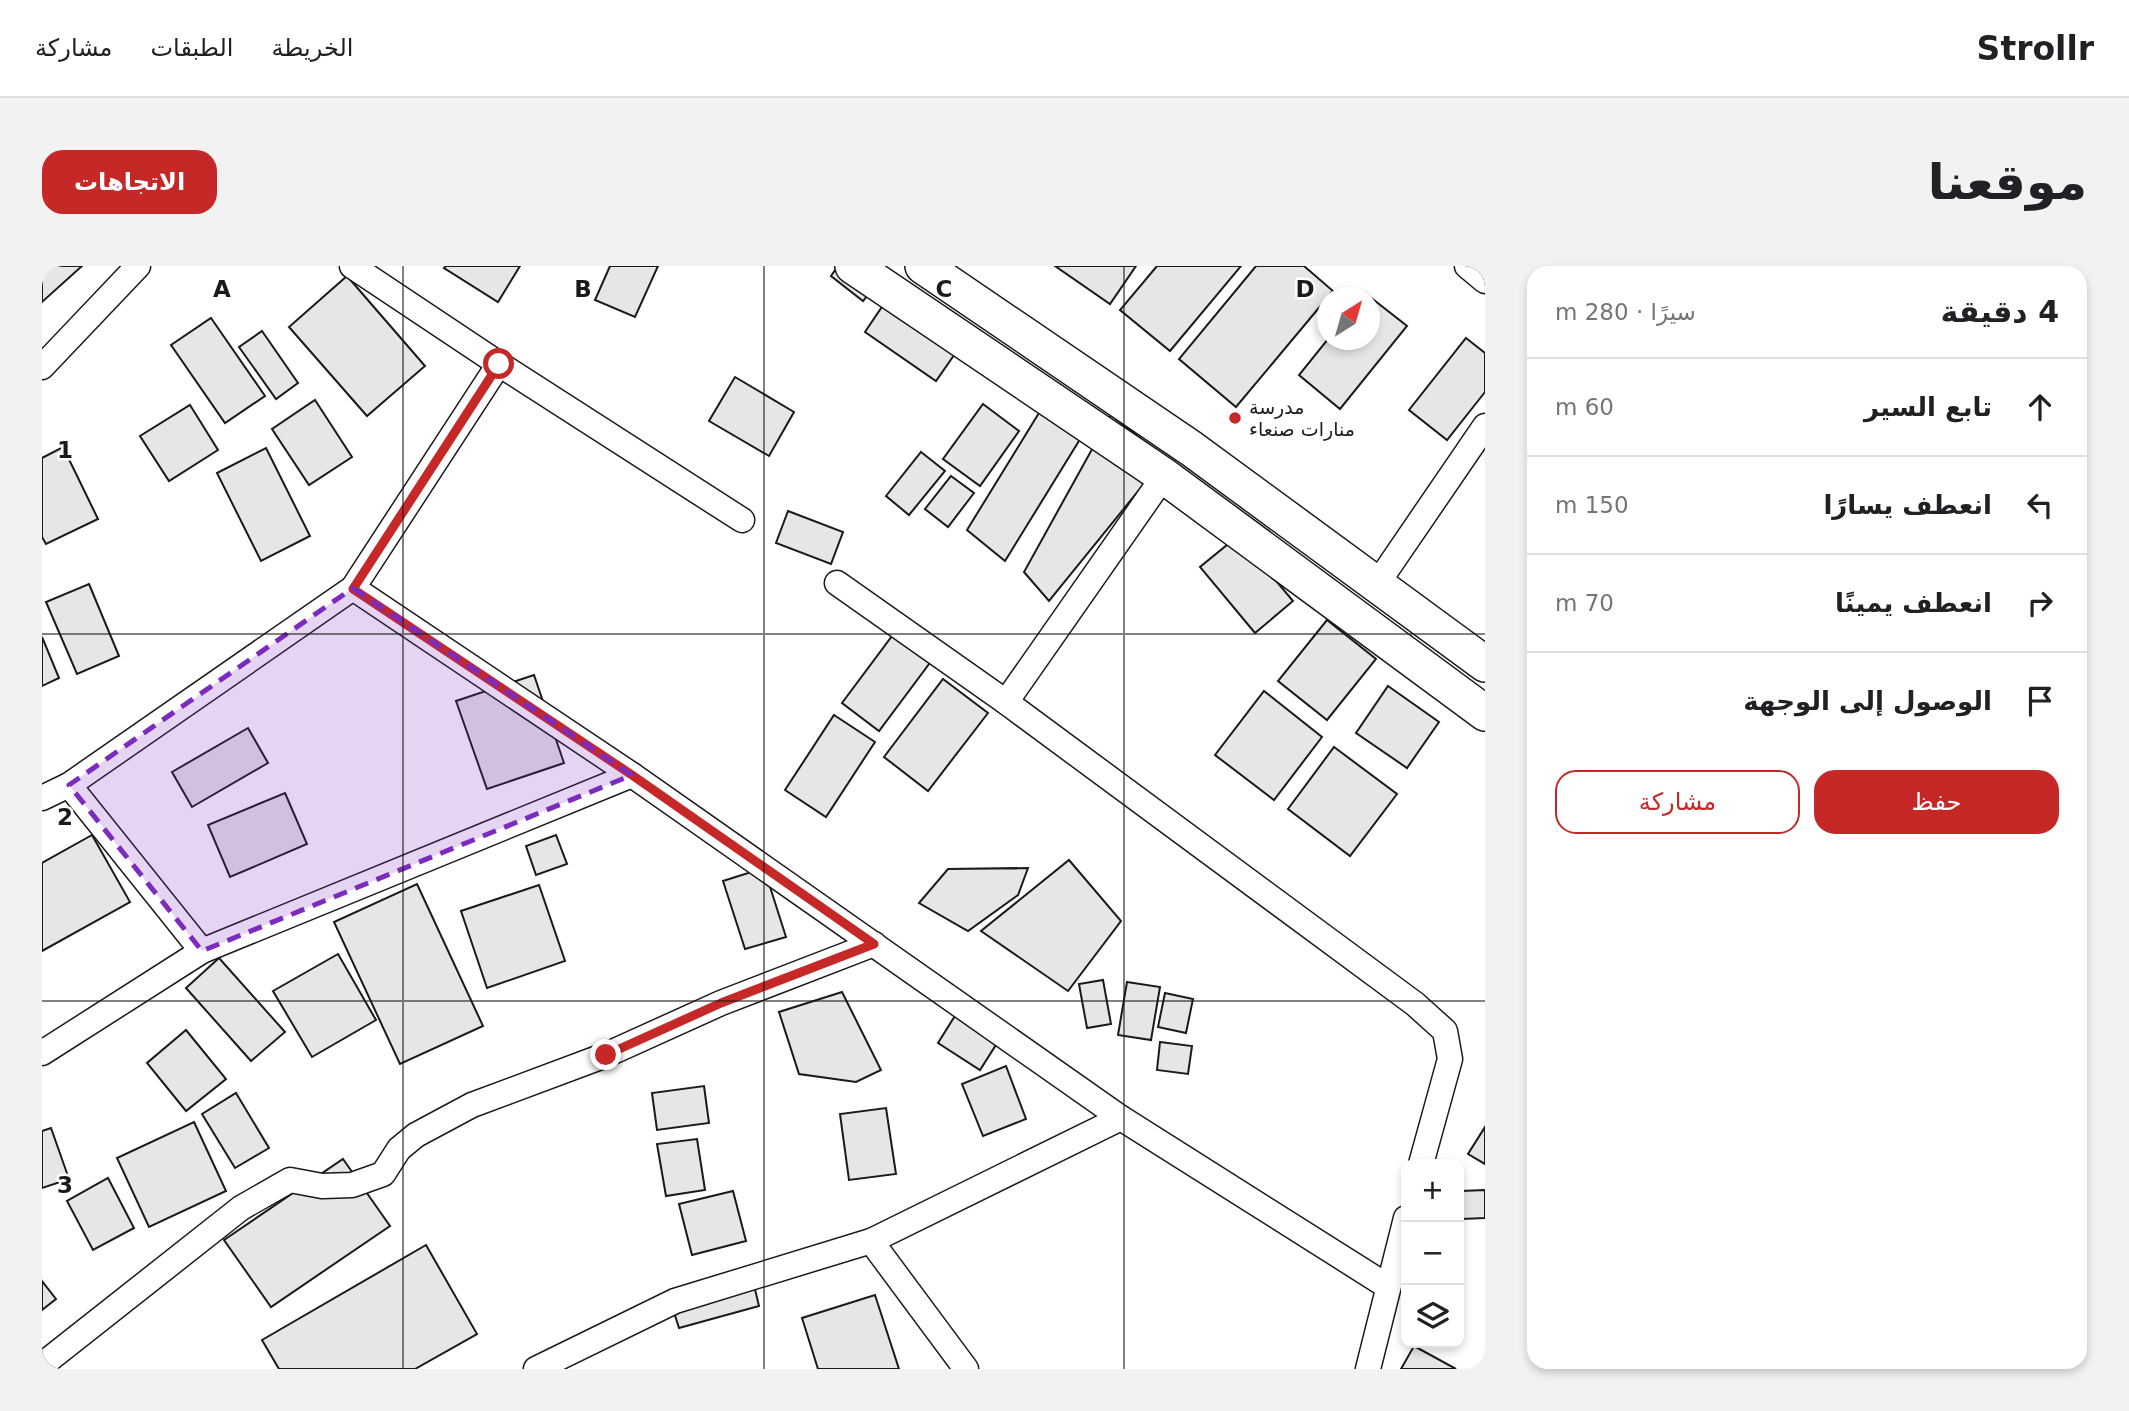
<!DOCTYPE html>
<html lang="ar">
<head>
<meta charset="utf-8">
<style>
	:root { --surface:#fff; --page:#f2f2f2; --text:#202124; --muted:#757577; --line:#e0e0e0; --accent:#c62828 }
	body { margin:0; font-family:"DejaVu Sans",Vazirmatn,sans-serif; background:var(--page); color:var(--text); direction:rtl }
	.controls { position:absolute; right:21px; bottom:21px; display:grid; overflow:hidden; border-radius:14px; box-shadow:0 4px 10px #0003 }
	.controls button { width:63px; height:63px; display:grid; place-items:center; padding:0; border:0; border-bottom:2px solid var(--line); background:var(--surface); color:var(--text); font:35px sans-serif }
	.compass { position:absolute; left:1275px; top:21px; width:63px; height:63px; border-radius:50%; background:var(--surface); box-shadow:0 4px 10px #0003; rotate:37deg }
	.stop { position:absolute; width:21px; height:21px; margin:-16px; border:5px solid #c62828; border-radius:50%; background:#fff }
	.stop.end { background:#c62828; border-color:#fff; box-shadow:0 2px 7px #0008 }
	.list { margin:0; padding:0; list-style:none }
	h2 { display:flex; justify-content:space-between; align-items:center; height:91px; margin:0; padding:0 28px; font-size:30px }
	h2 small { font-size:23px; font-weight:400; color:var(--muted) }
	.list li { display:grid; grid-template-columns:46px 1fr auto; gap:21px; align-items:center; box-sizing:border-box; height:98px; padding:0 28px; border-top:2px solid var(--line) }
	.list b { display:block; font-size:26px; white-space:nowrap }
	.list em { font-size:23px; font-style:normal; color:var(--muted) }
	.actions { display:flex; gap:14px; padding:21px 28px }
	.actions a { flex:1; padding:16px 0; border:2px solid var(--accent); border-radius:21px; text-align:center; font-size:24px; color:var(--accent) }
	.actions .main { background:var(--accent); color:#fff }
	.icon { flex:none; width:38px; height:38px; fill:none; stroke:currentColor; stroke-width:2; stroke-linecap:round; stroke-linejoin:round }
	.map { position:relative; flex:none; width:1443px; height:1103px; overflow:hidden; direction:ltr; border-radius:21px }
	header { display:flex; align-items:center; gap:42px; box-sizing:border-box; height:98px; padding:0 35px; background:var(--surface); border-bottom:2px solid var(--line) }
	header strong { font-size:33px }
	nav { display:flex; gap:38px; margin-inline-start:auto; font-size:24px }
	.intro { display:flex; align-items:center; justify-content:space-between; box-sizing:border-box; height:168px; padding:0 42px }
	h1 { margin:0; font-size:49px }
	.button { padding:18px 32px; border-radius:21px; background:var(--accent); color:#fff; font-size:24px; font-weight:700 }
	main { display:flex; gap:42px; padding:0 42px }
	aside { flex:1; background:var(--surface); border-radius:21px; box-shadow:0 4px 10px #0003 }
	.map>svg:first-child { display:block }
	.building { fill:#e6e6e6; stroke:#1a1a1a; stroke-width:2 }
	.lines { fill:none; stroke-linecap:round; stroke-linejoin:round }
	.street-casing { stroke:#1a1a1a; stroke-width:27 }
	.secondary-casing { stroke:#1a1a1a; stroke-width:38 }
	.street { stroke:#fff; stroke-width:24 }
	.secondary { stroke:#fff; stroke-width:35 }
	.route { stroke:#c62828; stroke-width:9 }
	.marked { fill:#7b2cbf; fill-opacity:0.2; stroke:#7b2cbf; stroke-width:5; stroke-dasharray:14 9; stroke-linejoin:round }
	.grid { fill:none; stroke:#1a1a1a; stroke-width:2; stroke-opacity:0.55 }
	.poi-dot { fill:#c62828; stroke:#fff; stroke-width:2.5 }
	.labels { text-anchor:middle; dominant-baseline:central; stroke-width:5; stroke-linejoin:round; paint-order:stroke }
	.poi-label { font-size:19px; fill:#1a1a1a; stroke:#fff; text-anchor:start }
	.grid-label { font-size:23px; text-anchor:middle; font-weight:bold; fill:#1a1a1a; stroke:#fff; stroke-width:5; stroke-linejoin:round; paint-order:stroke }
</style>
</head>
<body>
<header>
<strong>Strollr</strong>
<nav><a>الخريطة</a><a>الطبقات</a><a>مشاركة</a></nav>
</header>
<div class="intro"><h1>موقعنا</h1><a class="button">الاتجاهات</a></div>
<main>
<aside>
<h2>4 دقيقة<small>سيرًا · 280 m</small></h2>
<ul class="list">
<li><svg class="icon" aria-label="ahead" viewBox="0 0 24 24"><path d="M12 20V5M6 11l6-6 6 6"/></svg><div><b>تابع السير</b></div><em>60 m</em></li>
<li><svg class="icon" aria-label="left" viewBox="0 0 24 24"><path d="M17 20v-9H6M10 6l-5 5 5 5"/></svg><div><b>انعطف يسارًا</b></div><em>150 m</em></li>
<li><svg class="icon" aria-label="right" viewBox="0 0 24 24"><path d="M7 20v-9h11M14 6l5 5-5 5"/></svg><div><b>انعطف يمينًا</b></div><em>70 m</em></li>
<li><svg class="icon" aria-label="arrive" viewBox="0 0 24 24"><path d="M6 21V4h12l-3 4 3 4H6"/></svg><div><b>الوصول إلى الوجهة</b></div></li>
</ul>
<div class="actions"><a class="main">حفظ</a><a>مشاركة</a></div>
</aside>
<div class="map">
<svg width="1443" height="1103" viewBox="0 0 1443 1103">
	<rect width="100%" height="100%" fill="#fff"/>
	<g class="building">
		<path d="M 0,0 L 40,0 L 0,36 Z"/>
		<path d="M 404,0 L 478,0 L 456,36 L 402,2 Z"/>
		<path d="M 568,0 L 616,0 L 593,51 L 553,34 Z"/>
		<path d="M 796,0 L 840,11 L 821,35 L 789,10 Z"/>
		<path d="M 1013,0 L 1094,0 L 1068,38 Z"/>
		<path d="M 1115,0 L 1199,0 L 1128,85 L 1078,44 Z"/>
		<path d="M 1214,0 L 1262,0 L 1291,25 L 1194,141 L 1137,93 Z"/>
		<path d="M 305,10 L 383,100 L 325,150 L 247,61 Z"/>
		<path d="M 854,20 L 926,69 L 894,115 L 823,66 Z"/>
		<path d="M 1323,27 L 1365,60 L 1298,143 L 1257,109 L 1286,73 L 1328,74 L 1328,32 L 1319,32 Z"/>
		<path d="M 169,52 L 223,130 L 183,157 L 129,79 Z"/>
		<path d="M 220,65 L 256,117 L 234,133 L 197,81 Z"/>
		<path d="M 1424,72 L 1443,87 L 1443,126 L 1405,174 L 1367,144 Z"/>
		<path d="M 693,111 L 752,146 L 727,190 L 667,155 Z"/>
		<path d="M 1008,129 L 1048,157 L 963,295 L 925,264 Z"/>
		<path d="M 273,134 L 310,191 L 267,219 L 230,163 Z"/>
		<path d="M 941,138 L 977,165 L 938,220 L 901,193 Z"/>
		<path d="M 148,139 L 176,184 L 127,215 L 98,170 Z"/>
		<path d="M 1069,149 L 1123,192 L 1007,335 L 982,306 Z"/>
		<path d="M 21,181 L 56,253 L 4,278 L 0,271 L 0,192 Z"/>
		<path d="M 224,182 L 268,270 L 219,295 L 175,207 Z"/>
		<path d="M 879,186 L 903,205 L 867,249 L 844,230 Z"/>
		<path d="M 909,210 L 932,227 L 906,261 L 883,243 Z"/>
		<path d="M 746,245 L 801,266 L 789,298 L 734,277 Z"/>
		<path d="M 1196,270 L 1251,335 L 1213,367 L 1158,301 Z"/>
		<path d="M 47,318 L 77,390 L 35,408 L 4,336 Z"/>
		<path d="M 1285,354 L 1334,393 L 1285,454 L 1236,415 Z"/>
		<path d="M 859,358 L 896,386 L 837,465 L 800,437 Z"/>
		<path d="M 0,371 L 17,412 L 0,420 Z"/>
		<path d="M 492,409 L 522,497 L 445,523 L 414,435 Z"/>
		<path d="M 901,413 L 946,447 L 886,525 L 842,491 Z"/>
		<path d="M 1346,420 L 1397,456 L 1365,502 L 1314,467 Z"/>
		<path d="M 1222,425 L 1280,471 L 1232,534 L 1173,489 Z"/>
		<path d="M 792,449 L 833,476 L 784,551 L 743,524 Z"/>
		<path d="M 206,462 L 226,497 L 150,541 L 130,506 Z"/>
		<path d="M 1292,481 L 1355,528 L 1308,590 L 1246,543 Z"/>
		<path d="M 243,527 L 265,578 L 188,611 L 166,559 Z"/>
		<path d="M 50,569 L 88,636 L 0,685 L 0,597 Z"/>
		<path d="M 514,569 L 525,598 L 494,609 L 484,580 Z"/>
		<path d="M 1027,594 L 1079,655 L 1026,725 L 939,665 Z"/>
		<path d="M 722,602 L 744,671 L 703,683 L 681,615 Z"/>
		<path d="M 986,602 L 976,629 L 926,665 L 877,637 L 906,603 Z"/>
		<path d="M 375,618 L 441,760 L 358,798 L 292,656 Z"/>
		<path d="M 497,619 L 523,695 L 445,722 L 419,645 Z"/>
		<path d="M 296,688 L 334,754 L 270,791 L 231,725 Z"/>
		<path d="M 177,692 L 243,766 L 209,795 L 144,722 Z"/>
		<path d="M 1061,714 L 1069,758 L 1045,762 L 1037,718 Z"/>
		<path d="M 1085,716 L 1118,721 L 1109,774 L 1076,769 Z"/>
		<path d="M 800,726 L 839,804 L 814,816 L 757,808 L 737,746 Z"/>
		<path d="M 1123,727 L 1151,733 L 1144,767 L 1116,761 Z"/>
		<path d="M 921,737 L 964,763 L 938,804 L 896,777 Z"/>
		<path d="M 144,764 L 184,813 L 144,845 L 105,797 Z"/>
		<path d="M 1118,776 L 1150,780 L 1146,808 L 1115,804 Z"/>
		<path d="M 964,800 L 984,853 L 941,870 L 920,818 Z"/>
		<path d="M 662,820 L 667,857 L 615,864 L 610,827 Z"/>
		<path d="M 194,827 L 227,882 L 193,902 L 160,848 Z"/>
		<path d="M 844,842 L 854,908 L 807,914 L 798,848 Z"/>
		<path d="M 152,856 L 184,925 L 107,961 L 75,892 Z"/>
		<path d="M 1443,861 L 1443,898 L 1426,888 Z"/>
		<path d="M 9,862 L 27,913 L 0,922 L 0,865 Z"/>
		<path d="M 655,873 L 663,924 L 624,930 L 615,878 Z"/>
		<path d="M 301,893 L 348,960 L 229,1041 L 182,974 Z"/>
		<path d="M 66,912 L 92,962 L 51,984 L 25,935 Z"/>
		<path d="M 1443,924 L 1443,952 L 1420,953 L 1419,925 Z"/>
		<path d="M 691,925 L 704,975 L 650,989 L 637,938 Z"/>
		<path d="M 384,979 L 435,1068 L 373,1103 L 237,1103 L 220,1074 Z"/>
		<path d="M 0,1015 L 14,1033 L 0,1044 Z"/>
		<path d="M 711,1015 L 717,1040 L 637,1062 L 629,1037 Z"/>
		<path d="M 833,1029 L 857,1103 L 776,1103 L 760,1052 Z"/>
		<path d="M 1372,1080 L 1414,1103 L 1359,1103 Z"/>
	</g>
	<g class="lines">
		<g class="street-casing">
			<g id="street">
				<path d="M 310,0 L 457,98 L 700,254"/>
				<path d="M 1425,0 L 1443,15"/>
				<path d="M 0,101 L 96,0"/>
				<path d="M 795,317 L 964,436 L 1373,738 L 1403,765 L 1408,793 L 1379,898"/>
				<path d="M 1335,318 L 1443,160"/>
				<path d="M 311,322 L 590,509 L 1079,852 L 1345,1020"/>
				<path d="M 964,436 L 1122,210"/>
				<path d="M 27,519 L 160,685"/>
				<path d="M 0,532 L 27,519 L 311,322 L 457,98"/>
				<path d="M 0,787 L 160,685 L 590,509"/>
				<path d="M 829,975 L 924,1103"/>
				<path d="M 0,1099 L 199,942 L 248,914 L 280,920 L 310,919 L 341,908 L 357,883 L 374,869 L 430,839 L 564,789 L 679,737 L 832,678"/>
				<path d="M 494,1103 L 633,1035 L 829,975 L 1079,852"/>
				<path d="M 1326,1103 L 1364,952"/>
			</g>
		</g>
		<g class="secondary-casing">
			<g id="secondary">
				<path d="M 811,0 L 1122,210 L 1443,447"/>
				<path d="M 881,0 L 1150,183 L 1443,398"/>
			</g>
		</g>
		<use href="#street" class="street"/>
		<use href="#secondary" class="secondary"/>
	</g>
	<g class="lines">
		<path class="route" d="M 457,98 L 311,323 L 590,509 L 832,678 L 679,737 L 564,789"/>
	</g>
	<path class="marked" d="M 311,322 L 590,509 L 160,685 L 27,519 Z"/>
	<path class="grid" d="M 361,0 L 361,1103M 722,0 L 722,1103M 1082,0 L 1082,1103M 0,368 L 1443,368M 0,735 L 1443,735"/>
	<circle class="poi-dot" cx="1193" cy="152" r="7"/>
	<g class="labels">
		<g class="poi-label">
			<text x="1207" y="141">مدرسة<tspan x="1207" dy="22">منارات صنعاء</tspan></text>
		</g>
	</g>
	<g class="grid-label">
		<text x="180" y="31">A</text>
		<text x="541" y="31">B</text>
		<text x="902" y="31">C</text>
		<text x="1263" y="31">D</text>
		<text x="23" y="192">1</text>
		<text x="23" y="559">2</text>
		<text x="23" y="927">3</text>
	</g>
</svg>
<div class="controls">
<button>+</button>
<button>−</button>
<button><svg class="icon" aria-label="layers" viewBox="0 0 24 24"><path d="M12 4l9 5-9 5-9-5zM3 14l9 5 9-5"/></svg></button>
</div>
<svg class="compass" viewBox="-18 -18 36 36"><path d="M0-13l5 13h-10z" fill="#e53935"/><path d="M0 13l5-13h-10z" fill="#757577"/></svg>
<div class="stop" style="left:457px;top:98px"></div>
<div class="stop end" style="left:564px;top:789px"></div>
</div>
</main>
</body>
</html>
